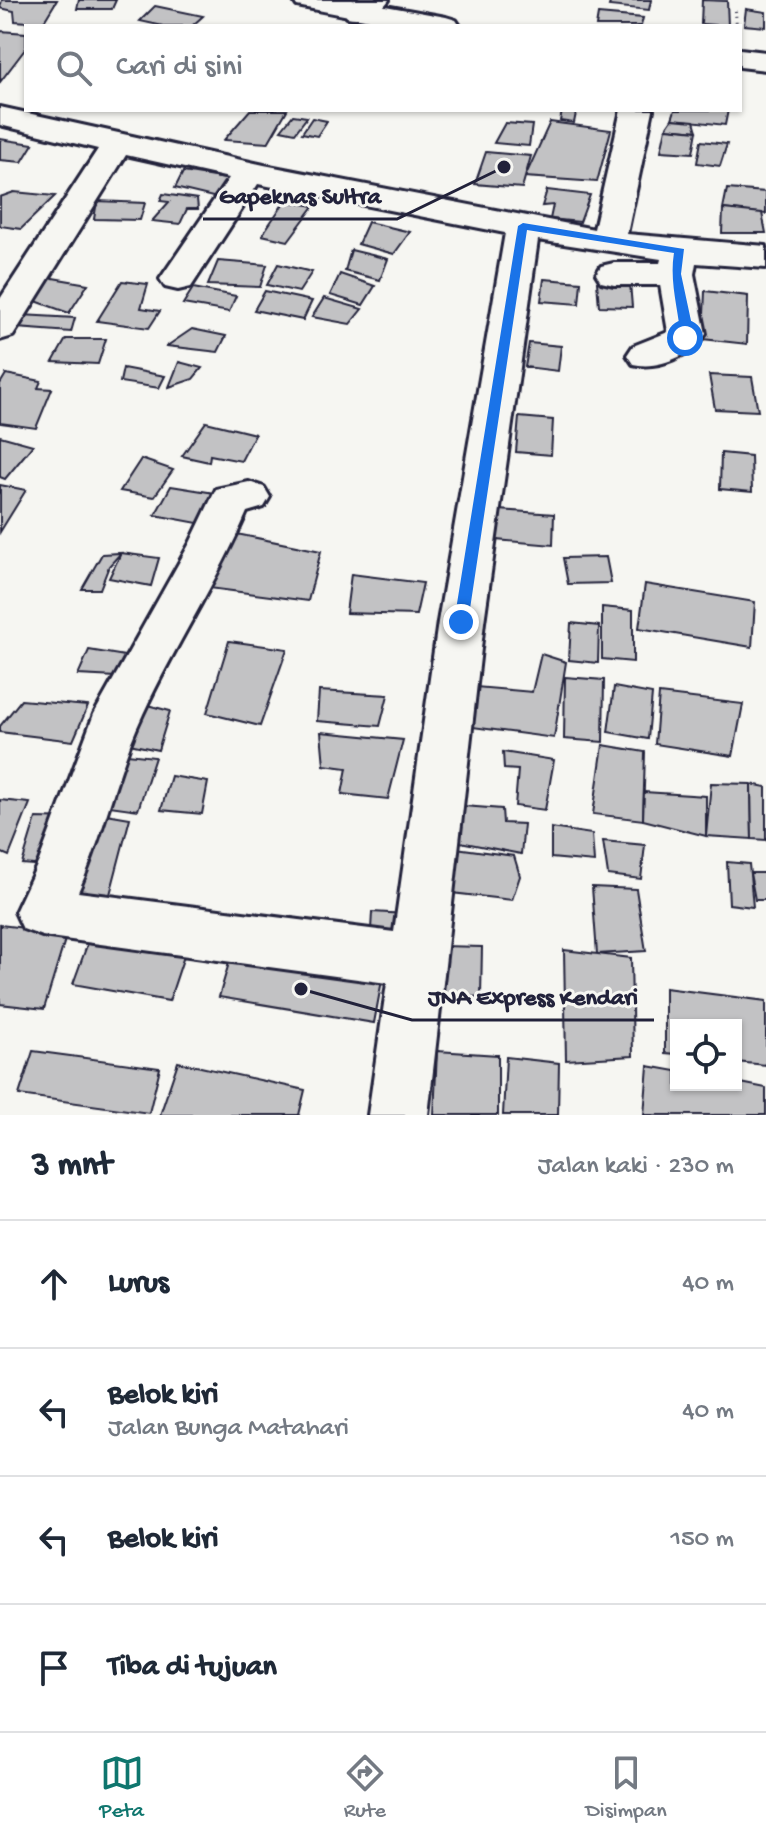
<!DOCTYPE html>
<html lang="id">
<head>
<meta charset="utf-8">
<style>
	:root { --surface:#fff; --page:#f6f6f7; --text:#1f2937; --muted:#747a83; --line:#e0e1e3; --accent:#0f766e }
	body { margin:0; font-family:"Gochi Hand",sans-serif; background:var(--page); color:var(--text) }
	.controls { position:absolute; right:24px; bottom:24px; display:grid; overflow:hidden; border-radius:0px; box-shadow:0 2px 6px #0004 }
	.controls button { width:72px; height:72px; display:grid; place-items:center; padding:0; border:0; border-bottom:2px solid var(--line); background:var(--surface); color:var(--text); font:40px sans-serif }
	.stop { position:absolute; width:24px; height:24px; margin:-18px; border:6px solid #1a73e8; border-radius:50%; background:#fff }
	.stop.end { background:#1a73e8; border-color:#fff; box-shadow:0 2px 8px #0008 }
	.list { margin:0; padding:0; list-style:none }
	h2 { display:flex; justify-content:space-between; align-items:center; height:104px; margin:0; padding:0 32px; font-size:34px }
	h2 small { font-size:26px; font-weight:400; color:var(--muted) }
	.list li { display:grid; grid-template-columns:52px 1fr auto; gap:24px; align-items:center; box-sizing:border-box; height:128px; padding:0 32px; border-top:2px solid var(--line) }
	.list b { display:block; font-size:30px; white-space:nowrap }
	.list p { margin:0; font-size:26px; white-space:nowrap; color:var(--muted) }
	.list em { font-size:26px; font-style:normal; color:var(--muted) }
	.icon { flex:none; width:44px; height:44px; fill:none; stroke:currentColor; stroke-width:2; stroke-linecap:round; stroke-linejoin:round }
	.map { position:relative; flex:none; width:766px; height:1115px; overflow:hidden }
	.search { position:absolute; background:var(--surface); box-shadow:0 2px 6px #0004; left:24px; right:24px; top:24px; height:88px; display:flex; align-items:center; gap:20px; box-sizing:border-box; padding:0 28px; border-radius:0px; color:var(--muted); font-size:30px }
	.sheet { height:616px; background:var(--surface) }
	nav { display:flex; justify-content:space-around; align-items:center; box-sizing:border-box; height:112px; border-top:2px solid var(--line); background:var(--surface); font-size:22px; color:var(--muted) }
	nav a { display:grid; justify-items:center; gap:4px }
	nav .on { color:var(--accent) }
	.map>svg:first-child { display:block }
	.building { fill:#c2c2c4; stroke:#22223b; stroke-width:2 }
	.lines { fill:none; stroke-linecap:round; stroke-linejoin:round }
	.minor-casing { stroke:#22223b; stroke-width:6 }
	.highway-casing { stroke:#22223b; stroke-width:6 }
	.path { stroke:#22223b; stroke-width:4; stroke-dasharray:1 4; stroke-linecap:butt }
	.minor { fill:#f6f6f2; fill-rule:evenodd }
	.highway { fill:#f6f6f2; fill-rule:evenodd }
	.route { fill:#1a73e8 }
	.leader { fill:none; stroke:#22223b; stroke-width:3 }
	.callout-dot { fill:#22223b; stroke:#f6f6f2; stroke-width:3 }
	.callout-label { font-size:24px; text-anchor:middle; font-weight:bold; fill:#22223b; stroke:#f6f6f2; stroke-width:6; stroke-linejoin:round; paint-order:stroke }
</style>
</head>
<body>
<div class="map">
<svg width="766" height="1115" viewBox="0 0 766 1115">
	<rect width="100%" height="100%" fill="#f6f6f2"/>
	<filter id="ink" filterUnits="userSpaceOnUse"><feTurbulence type="fractalNoise" baseFrequency=".0125" numOctaves="2"/><feDisplacementMap in="SourceGraphic" scale="16" xChannelSelector="R" yChannelSelector="G"/><feConvolveMatrix kernelMatrix="1 2 1 2 8 2 1 2 1" color-interpolation-filters="sRGB"/></filter>
	<g filter="url(#ink)">
		<g class="building">
			<path d="M 2,0 L 57,0 L 43,23 L 15,21 L 14,11 L 0,8 Z"/>
			<path d="M 79,0 L 116,0 L 112,9 L 77,9 Z"/>
			<path d="M 611,0 L 651,0 L 649,10 L 609,6 Z"/>
			<path d="M 702,0 L 727,1 L 728,26 L 701,24 Z"/>
			<path d="M 155,6 L 203,16 L 192,26 L 163,26 L 140,21 Z"/>
			<path d="M 746,9 L 766,12 L 766,27 L 744,25 Z"/>
			<path d="M 598,14 L 643,18 L 641,26 L 596,26 Z"/>
			<path d="M 0,31 L 26,33 L 26,48 L 0,82 Z"/>
			<path d="M 250,110 L 287,110 L 268,143 L 224,140 Z"/>
			<path d="M 675,110 L 728,110 L 725,125 L 672,119 Z"/>
			<path d="M 562,111 L 576,113 L 574,123 L 560,121 Z"/>
			<path d="M 293,115 L 307,117 L 295,133 L 281,130 Z"/>
			<path d="M 312,118 L 327,121 L 317,136 L 302,133 Z"/>
			<path d="M 672,119 L 694,121 L 697,131 L 666,128 Z"/>
			<path d="M 550,122 L 611,130 L 597,182 L 525,177 Z"/>
			<path d="M 505,123 L 532,125 L 529,146 L 494,143 Z"/>
			<path d="M 666,128 L 697,131 L 693,153 L 661,151 Z"/>
			<path d="M 0,139 L 33,144 L 22,162 L 0,160 Z"/>
			<path d="M 701,141 L 727,144 L 720,166 L 697,163 Z"/>
			<path d="M 486,152 L 531,156 L 522,188 L 475,184 Z"/>
			<path d="M 183,172 L 232,180 L 217,198 L 175,188 Z"/>
			<path d="M 727,189 L 766,192 L 766,214 L 723,209 Z"/>
			<path d="M 547,190 L 590,195 L 580,222 L 550,219 L 553,205 L 542,206 Z"/>
			<path d="M 14,192 L 55,196 L 21,229 L 0,226 L 0,197 Z"/>
			<path d="M 163,194 L 197,199 L 198,209 L 187,209 L 180,224 L 152,221 L 169,202 L 160,201 Z"/>
			<path d="M 97,201 L 145,203 L 140,220 L 94,219 Z"/>
			<path d="M 285,201 L 314,206 L 288,241 L 262,235 Z"/>
			<path d="M 723,209 L 762,213 L 766,233 L 722,233 Z"/>
			<path d="M 368,222 L 410,232 L 394,254 L 358,244 Z"/>
			<path d="M 351,250 L 388,259 L 380,280 L 345,271 Z"/>
			<path d="M 218,261 L 267,265 L 260,287 L 208,285 Z"/>
			<path d="M 278,264 L 312,272 L 299,292 L 267,285 Z"/>
			<path d="M 340,274 L 375,286 L 363,305 L 330,295 Z"/>
			<path d="M 41,276 L 88,284 L 69,313 L 27,298 Z"/>
			<path d="M 544,279 L 581,282 L 579,304 L 541,301 Z"/>
			<path d="M 122,281 L 148,284 L 141,308 L 160,311 L 149,328 L 97,321 Z"/>
			<path d="M 597,282 L 630,283 L 632,307 L 599,306 Z"/>
			<path d="M 193,288 L 236,296 L 229,312 L 183,304 Z"/>
			<path d="M 265,291 L 312,301 L 303,320 L 254,310 Z"/>
			<path d="M 705,291 L 748,296 L 747,344 L 703,339 Z"/>
			<path d="M 324,298 L 362,309 L 350,324 L 312,317 Z"/>
			<path d="M 21,315 L 75,318 L 71,332 L 17,328 Z"/>
			<path d="M 192,329 L 226,336 L 218,352 L 167,346 Z"/>
			<path d="M 66,339 L 106,339 L 98,364 L 53,362 Z"/>
			<path d="M 529,343 L 561,346 L 558,371 L 525,367 Z"/>
			<path d="M 179,362 L 202,368 L 193,379 L 169,387 Z"/>
			<path d="M 123,368 L 165,376 L 159,388 L 120,382 Z"/>
			<path d="M 6,374 L 41,381 L 38,388 L 52,389 L 36,428 L 0,423 L 0,384 Z"/>
			<path d="M 709,375 L 752,377 L 758,411 L 715,409 Z"/>
			<path d="M 519,417 L 553,420 L 551,455 L 516,452 Z"/>
			<path d="M 206,422 L 255,434 L 241,461 L 210,455 L 209,462 L 182,456 Z"/>
			<path d="M 0,436 L 33,445 L 5,479 L 0,477 Z"/>
			<path d="M 721,453 L 751,456 L 752,492 L 720,489 Z"/>
			<path d="M 141,459 L 173,470 L 154,497 L 120,491 Z"/>
			<path d="M 0,485 L 26,490 L 0,532 Z"/>
			<path d="M 171,486 L 227,495 L 208,525 L 155,515 Z"/>
			<path d="M 499,510 L 554,514 L 553,545 L 496,540 Z"/>
			<path d="M 227,532 L 321,551 L 308,601 L 194,586 Z"/>
			<path d="M 121,553 L 159,558 L 151,586 L 109,578 Z"/>
			<path d="M 121,553 L 109,566 L 100,589 L 82,589 L 102,554 Z"/>
			<path d="M 606,557 L 611,583 L 568,584 L 563,558 Z"/>
			<path d="M 351,574 L 423,583 L 416,615 L 346,613 Z"/>
			<path d="M 645,584 L 755,602 L 752,647 L 639,628 Z"/>
			<path d="M 602,607 L 633,610 L 633,662 L 602,659 Z"/>
			<path d="M 571,623 L 599,626 L 598,663 L 569,660 Z"/>
			<path d="M 229,641 L 287,649 L 260,726 L 207,713 Z"/>
			<path d="M 89,650 L 137,658 L 136,678 L 78,675 Z"/>
			<path d="M 541,654 L 566,662 L 554,738 L 465,726 L 476,687 L 532,692 Z"/>
			<path d="M 565,677 L 604,680 L 603,742 L 564,739 Z"/>
			<path d="M 614,687 L 652,694 L 648,739 L 608,732 Z"/>
			<path d="M 319,691 L 388,695 L 380,726 L 317,721 Z"/>
			<path d="M 659,694 L 743,704 L 733,756 L 655,744 Z"/>
			<path d="M 21,700 L 88,706 L 73,741 L 0,732 L 0,726 Z"/>
			<path d="M 132,701 L 170,711 L 158,750 L 115,741 Z"/>
			<path d="M 321,732 L 403,740 L 388,799 L 342,794 L 347,768 L 324,765 Z"/>
			<path d="M 603,745 L 645,752 L 643,820 L 593,814 Z"/>
			<path d="M 109,752 L 155,757 L 138,810 L 95,804 Z"/>
			<path d="M 503,752 L 554,760 L 545,810 L 515,806 L 518,770 L 504,769 Z"/>
			<path d="M 171,776 L 208,782 L 202,814 L 161,810 Z"/>
			<path d="M 711,783 L 751,784 L 752,839 L 706,836 Z"/>
			<path d="M 751,784 L 766,787 L 766,840 L 752,839 Z"/>
			<path d="M 644,792 L 706,796 L 706,836 L 643,820 Z"/>
			<path d="M 0,800 L 30,803 L 9,856 L 0,852 Z"/>
			<path d="M 463,806 L 502,809 L 503,823 L 524,824 L 521,854 L 460,842 Z"/>
			<path d="M 89,811 L 130,818 L 108,902 L 55,896 Z"/>
			<path d="M 36,818 L 77,819 L 58,867 L 22,864 Z"/>
			<path d="M 551,828 L 592,834 L 594,862 L 551,858 Z"/>
			<path d="M 603,841 L 645,845 L 641,879 L 608,875 Z"/>
			<path d="M 456,848 L 514,856 L 520,876 L 512,900 L 452,893 Z"/>
			<path d="M 727,862 L 749,864 L 753,907 L 729,904 Z"/>
			<path d="M 750,873 L 766,873 L 766,900 L 755,900 Z"/>
			<path d="M 592,887 L 636,889 L 646,951 L 597,954 Z"/>
			<path d="M 372,912 L 406,914 L 405,933 L 371,930 Z"/>
			<path d="M 0,925 L 67,933 L 44,1009 L 0,1004 Z"/>
			<path d="M 90,937 L 185,953 L 169,1001 L 73,984 Z"/>
			<path d="M 442,946 L 482,947 L 481,997 L 441,995 Z"/>
			<path d="M 564,950 L 631,958 L 633,1056 L 566,1060 Z"/>
			<path d="M 231,956 L 382,980 L 374,1023 L 219,997 Z"/>
			<path d="M 665,988 L 766,1001 L 766,1065 L 736,1062 L 736,1025 L 676,1025 L 676,1054 L 665,1053 Z"/>
			<path d="M 33,1051 L 160,1068 L 149,1113 L 19,1095 Z"/>
			<path d="M 437,1051 L 498,1055 L 498,1115 L 434,1115 Z"/>
			<path d="M 506,1057 L 559,1063 L 558,1115 L 503,1115 Z"/>
			<path d="M 178,1062 L 305,1090 L 299,1115 L 160,1115 Z"/>
			<path d="M 648,1066 L 676,1071 L 676,1085 L 736,1085 L 736,1082 L 766,1088 L 766,1115 L 644,1115 Z"/>
		</g>
		<g class="lines">
			<g class="minor-casing">
				<g id="minor">
					<path d="M 355,0 L 389,0 C 379,14 363,21 347,17 L 343,11 Z"/>
					<path d="M 0,107 L 264,165 L 594,229 L 621,110 L 653,110 L 627,234 L 766,246 L 766,268 L 696,263 L 694,274 L 706,334 C 691,356 658,370 633,364 L 627,355 L 633,346 L 668,332 L 660,285 L 614,285 L 601,282 L 596,274 L 601,266 L 614,263 L 660,263 L 661,259 L 538,240 L 484,622 L 428,1115 L 368,1115 L 387,983 L 42,936 L 23,929 L 15,912 L 39,861 L 94,714 L 190,543 L 216,489 L 249,482 L 264,487 L 270,497 L 264,507 L 247,512 C 217,582 175,645 143,714 C 116,771 104,835 78,892 L 394,932 L 438,622 L 505,233 L 258,184 L 191,287 L 178,290 L 165,287 L 160,279 L 229,178 L 126,155 L 13,336 L 0,340 L 0,299 L 98,149 L 0,125 Z"/>
				</g>
			</g>
			<g class="highway-casing">
				<g id="highway">
					<path d="M 293,0 L 352,0 L 446,17 L 456,20 L 460,26 L 401,26 L 307,8 L 297,6 Z"/>
					<path d="M 740,49 L 766,52 L 766,70 L 740,67 Z"/>
				</g>
			</g>
			<path class="path" d="M 735,11 L 736,26"/>
			<use href="#minor" class="minor"/>
			<use href="#highway" class="highway"/>
		</g>
	</g>
	<path class="route" d="M 523,223 L 684,249 L 681,274 L 693,330 L 689,340 L 681,340 C 679,312 669,282 674,253 L 527,230 L 468,622 L 461,628 L 454,622 L 518,226 Z"/>
	<path class="leader" d="M504 167L397 219H203M301 989L412 1020H654"/>
	<g class="callout-dot">
		<circle cx="504" cy="167" r="8"/>
		<circle cx="301" cy="989" r="8"/>
	</g>
	<g class="callout-label">
		<text x="300" y="203">Gapeknas Sultra</text>
		<text x="533" y="1004">JNA Express Kendari</text>
	</g>
</svg>
<div class="controls">
<button><svg class="icon" aria-label="locate" viewBox="0 0 24 24"><circle cx="12" cy="12" r="6"/><path d="M12 2v4M12 18v4M2 12h4M18 12h4"/></svg></button>
</div>
<div class="stop" style="left:685px;top:338px"></div>
<div class="stop end" style="left:461px;top:622px"></div>
<div class="search"><svg class="icon" aria-label="search" viewBox="0 0 24 24"><circle cx="10" cy="10" r="6"/><path d="M15 15l6 6"/></svg>Cari di sini</div>
</div>
<section class="sheet">
<h2>3 mnt<small>Jalan kaki · 230 m</small></h2>
<ul class="list">
<li><svg class="icon" aria-label="ahead" viewBox="0 0 24 24"><path d="M12 20V5M6 11l6-6 6 6"/></svg><div><b>Lurus</b></div><em>40 m</em></li>
<li><svg class="icon" aria-label="left" viewBox="0 0 24 24"><path d="M17 20v-9H6M10 6l-5 5 5 5"/></svg><div><b>Belok kiri</b><p>Jalan Bunga Matahari</p></div><em>40 m</em></li>
<li><svg class="icon" aria-label="left" viewBox="0 0 24 24"><path d="M17 20v-9H6M10 6l-5 5 5 5"/></svg><div><b>Belok kiri</b></div><em>150 m</em></li>
<li><svg class="icon" aria-label="arrive" viewBox="0 0 24 24"><path d="M6 21V4h12l-3 4 3 4H6"/></svg><div><b>Tiba di tujuan</b></div></li>
</ul>
</section>
<nav>
<a class="on"><svg class="icon" aria-label="map" viewBox="0 0 24 24"><path d="M3 6l6-2 6 2 6-2v14l-6 2-6-2-6 2zM9 4v14M15 6v14"/></svg>Peta</a>
<a><svg class="icon" aria-label="directions" viewBox="0 0 24 24"><path d="M12 3l9 9-9 9-9-9zM9 14v-3h6M13 9l2 2-2 2"/></svg>Rute</a>
<a><svg class="icon" aria-label="saved" viewBox="0 0 24 24"><path d="M7 4h10v16l-5-4-5 4z"/></svg>Disimpan</a>
</nav>
</body>
</html>
